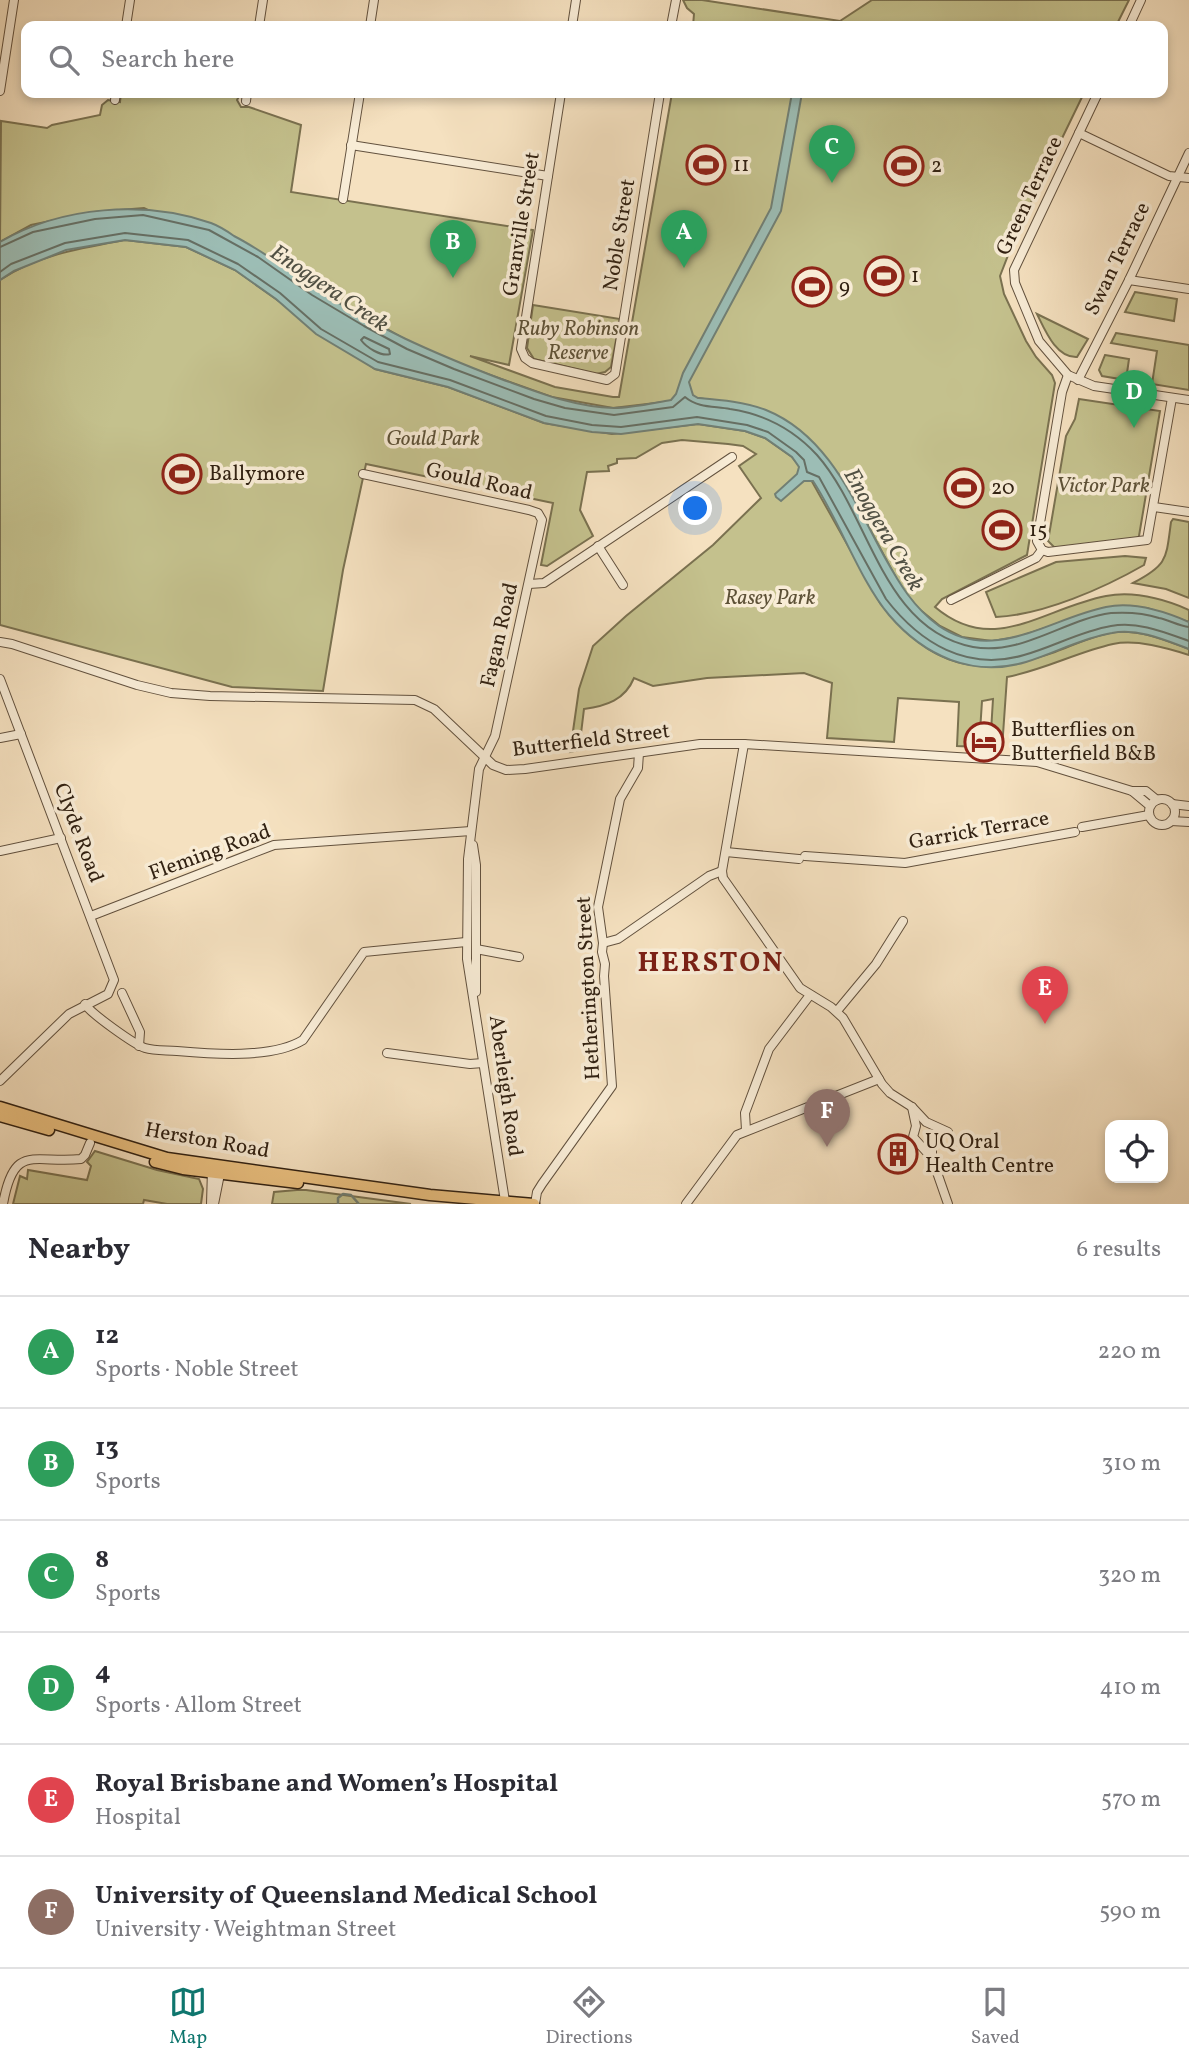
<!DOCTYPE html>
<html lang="en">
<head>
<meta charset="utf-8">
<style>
	:root { --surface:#fff; --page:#f2f2f3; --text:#2b2b33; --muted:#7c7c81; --line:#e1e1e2; --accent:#0f766e }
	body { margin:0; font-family:Vollkorn,serif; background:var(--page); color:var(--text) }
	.controls { position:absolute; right:21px; bottom:21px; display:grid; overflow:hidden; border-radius:14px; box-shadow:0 4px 10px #0003 }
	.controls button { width:63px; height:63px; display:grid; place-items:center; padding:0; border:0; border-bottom:2px solid var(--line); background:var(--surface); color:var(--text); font:35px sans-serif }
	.you { position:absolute; left:696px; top:509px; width:24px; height:24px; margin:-18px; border:5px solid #fff; border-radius:50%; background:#1a73e8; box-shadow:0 0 0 10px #1a73e833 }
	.badge { display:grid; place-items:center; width:46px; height:46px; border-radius:50%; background:var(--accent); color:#fff; font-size:23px; font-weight:700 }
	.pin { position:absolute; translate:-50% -58px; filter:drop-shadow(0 2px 4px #0008) }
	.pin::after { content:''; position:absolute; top:37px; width:24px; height:21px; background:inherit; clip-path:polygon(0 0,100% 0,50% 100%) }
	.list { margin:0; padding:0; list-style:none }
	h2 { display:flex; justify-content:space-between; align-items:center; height:91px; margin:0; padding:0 28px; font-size:30px }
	h2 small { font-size:23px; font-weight:400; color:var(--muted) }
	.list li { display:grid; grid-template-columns:46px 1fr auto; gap:21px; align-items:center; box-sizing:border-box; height:112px; padding:0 28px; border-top:2px solid var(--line) }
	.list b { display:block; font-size:26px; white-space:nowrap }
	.list p { margin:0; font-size:23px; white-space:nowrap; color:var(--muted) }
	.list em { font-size:23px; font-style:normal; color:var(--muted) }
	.icon { flex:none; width:38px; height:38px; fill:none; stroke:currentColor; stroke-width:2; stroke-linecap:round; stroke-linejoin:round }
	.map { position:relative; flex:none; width:1189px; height:1204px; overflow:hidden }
	.search { position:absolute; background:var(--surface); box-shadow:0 4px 10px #0003; left:21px; right:21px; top:21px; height:77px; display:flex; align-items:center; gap:18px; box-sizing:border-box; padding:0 24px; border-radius:14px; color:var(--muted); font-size:26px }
	.sheet { height:763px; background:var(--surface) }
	nav { display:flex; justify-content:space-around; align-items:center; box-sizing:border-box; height:98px; border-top:2px solid var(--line); background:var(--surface); font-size:19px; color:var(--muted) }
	nav a { display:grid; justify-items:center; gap:4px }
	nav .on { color:var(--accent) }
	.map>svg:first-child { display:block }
	.green { fill:#c4c18d; stroke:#7a7150; stroke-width:2 }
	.water { fill:#9cbdb5; stroke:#717f74; stroke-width:2 }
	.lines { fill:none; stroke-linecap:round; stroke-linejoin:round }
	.shore { stroke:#666f64; stroke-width:2 }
	.stream { stroke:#717f74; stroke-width:2.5 }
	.minor-casing { stroke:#62513e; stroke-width:10 }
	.major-casing { stroke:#312112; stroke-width:13 }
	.minor { stroke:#f8ecd6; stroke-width:8 }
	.major { stroke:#eac080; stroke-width:10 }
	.labels { text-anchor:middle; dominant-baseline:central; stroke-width:7; stroke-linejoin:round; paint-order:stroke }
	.poi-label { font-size:21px; fill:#312112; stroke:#f8ecd6; text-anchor:start }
	.street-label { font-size:21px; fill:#312112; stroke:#f8ecd6 }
	.park-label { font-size:21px; font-style:italic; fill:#5d5137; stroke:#f8ecd6 }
	.water-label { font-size:23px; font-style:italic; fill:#515043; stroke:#f8ecd6 }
	.district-label { font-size:28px; font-weight:bold; letter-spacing:2px; fill:#7a1f14; stroke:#f8ecd6 }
</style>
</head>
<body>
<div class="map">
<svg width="1189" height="1204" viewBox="0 0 1189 1204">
	<rect width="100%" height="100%" fill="#f5e1c0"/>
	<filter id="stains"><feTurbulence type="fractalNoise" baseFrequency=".00286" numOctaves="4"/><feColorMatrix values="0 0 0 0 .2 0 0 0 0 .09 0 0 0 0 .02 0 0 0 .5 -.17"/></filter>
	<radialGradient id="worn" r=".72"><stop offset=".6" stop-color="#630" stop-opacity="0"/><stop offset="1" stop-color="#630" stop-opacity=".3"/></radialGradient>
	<g class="green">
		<path d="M 683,0 L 702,0 L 840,21 L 872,0 L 1129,0 L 1116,26 L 693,26 L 694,14 L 687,8 Z"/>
		<path d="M 121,93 L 241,93 L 237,100 L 241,107 L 249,107 L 301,125 L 291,192 L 533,230 L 509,365 L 470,356 L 555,387 L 613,397 L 619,397 L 672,93 L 1084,93 L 1019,227 L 1000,276 L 1004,294 L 1026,341 L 1036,357 L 1052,375 L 1055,383 L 1027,555 L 942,599 L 935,607 C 994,657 1043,608 1106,596 C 1133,591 1164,599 1189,610 L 1189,622 L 1147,608 L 1108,607 L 1018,637 L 992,641 L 962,637 L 940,626 L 918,608 L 902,589 L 842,477 L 751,406 L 698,398 L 613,408 L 552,397 L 457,363 L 410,342 L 316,289 L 144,208 L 94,212 L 31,225 L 0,242 L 1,121 L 47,128 L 52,125 L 100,115 L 102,105 L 108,100 L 120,102 Z"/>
		<path d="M 125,240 L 186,247 L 235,270 L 375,369 L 448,387 L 544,423 L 612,434 L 698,424 L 745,431 L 765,438 L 792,457 L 810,478 L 880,603 C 933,669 976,679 1055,652 C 1074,645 1096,634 1116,632 C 1142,630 1165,640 1189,649 L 1189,655 C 1167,648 1136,639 1113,644 C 1077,652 1044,670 1007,677 L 1002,749 L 990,748 L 993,699 L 982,701 L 979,747 L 957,746 L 959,702 L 898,698 L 894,742 L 827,738 L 832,683 L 804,673 L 707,678 L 653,686 L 634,678 C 625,700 606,706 584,709 L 579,750 L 570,752 L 579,689 L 593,646 L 626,616 L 713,545 L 761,498 L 739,466 L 756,454 L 743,446 L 728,444 L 682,440 L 662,443 L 636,458 L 617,459 L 617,463 L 608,466 L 609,471 L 587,472 L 580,510 L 593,536 L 547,566 L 541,565 L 553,503 L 366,464 L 343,570 L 323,691 L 232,687 L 0,625 L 0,280 C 37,255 81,248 125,240 Z"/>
		<path d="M 1135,292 L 1177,299 L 1174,321 L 1125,312 Z"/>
		<path d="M 533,305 L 620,319 L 611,367 L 605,372 L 596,374 L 534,359 L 527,348 Z"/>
		<path d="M 1037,314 L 1088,339 L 1077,357 C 1056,358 1045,330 1037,314 Z"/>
		<path d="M 1116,333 L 1189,345 L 1189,390 L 1152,384 L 1157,351 L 1111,343 Z"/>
		<path d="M 1105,355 L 1129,359 L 1126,380 L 1102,376 L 1099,370 Z"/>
		<path d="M 1079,399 L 1160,411 L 1139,536 L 1136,540 L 1055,548 L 1048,541 L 1066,436 L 1075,419 Z"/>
		<path d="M 1173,519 L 1189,522 L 1189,598 L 1166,589 L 1133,583 C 1168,565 1166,559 1171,522 Z"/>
		<path d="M 1125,556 L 1146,558 L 1144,565 C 1104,588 1043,615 996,617 L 986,592 L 1056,562 Z"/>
		<path d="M 95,1151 L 157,1170 L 199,1179 L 203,1189 L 201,1204 L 167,1204 L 144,1200 L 143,1204 L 13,1204 L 20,1176 L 27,1179 L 28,1170 L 87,1180 L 91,1166 L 87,1162 Z"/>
		<path d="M 297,1190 L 306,1190 L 411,1204 L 272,1204 L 274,1192 Z"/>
	</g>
	<path class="water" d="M 792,93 L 802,93 L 781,211 L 689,382 L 693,395 L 698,398 C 721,400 745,402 766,410 C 828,435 854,501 884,556 C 899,583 913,607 939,626 C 994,664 1051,618 1106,607 C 1134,601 1164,611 1189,622 L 1189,649 C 1165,640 1138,628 1112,633 C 1082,638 1055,653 1026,662 C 973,678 924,656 889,615 C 859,579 840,522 813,481 L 804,481 L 781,501 L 776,497 L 775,494 L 797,474 L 799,467 L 792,457 L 765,438 L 745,431 L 698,424 L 621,434 L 592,432 L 544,423 L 448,387 L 375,369 L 316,334 L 276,299 L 235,270 L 186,247 L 125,240 L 66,250 L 14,271 L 0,280 L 0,242 C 62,206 144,200 211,223 C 219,226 227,231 234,236 C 263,251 288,270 315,288 C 373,327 436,354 501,379 C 537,392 574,407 614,408 C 633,408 653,403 671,400 L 676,394 L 683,373 L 771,208 Z"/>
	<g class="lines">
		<g class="shore">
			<path d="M 0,247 L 33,232 L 95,219 L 143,215 L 209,230 L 258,257 L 312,295 L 364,326 L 407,349 L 454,369 L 534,399 L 565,408 L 614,415 L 673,407 L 685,397 C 698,408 714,406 730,409 C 764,414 793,429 817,455 C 870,515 882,630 973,647 C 1022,656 1065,619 1111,613 C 1127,612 1144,613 1159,618 C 1169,620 1179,626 1189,627"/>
			<path d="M 0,272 L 11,264 L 65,243 L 125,233 L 188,240 L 238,264 L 280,293 L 321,329 L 378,362 L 450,380 L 546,416 L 592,425 L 621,427 L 697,417 L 747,425 L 768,432 L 796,452 L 804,460 L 807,472 L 819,477 L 886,599 C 920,643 967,672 1024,655 C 1053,647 1081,631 1111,626 C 1138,621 1164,632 1189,641"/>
			<path d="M 364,337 L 389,349 L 390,354 C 381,357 366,347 361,340 Z"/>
		</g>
		<path class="stream" d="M 338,1204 L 338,1198 L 343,1194 L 351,1195 L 359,1204"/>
		<g class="minor-casing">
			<g id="minor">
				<path d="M 126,26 L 130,0"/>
				<path d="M 259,26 L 263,0"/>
				<path d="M 370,26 L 374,0"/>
				<path d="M 572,26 L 576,0"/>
				<path d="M 671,26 L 676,0"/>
				<path d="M 1129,26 L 1141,0"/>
				<path d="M 0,91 L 14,0"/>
				<path d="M 561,93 L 521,349 L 525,358 L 532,363 L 607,380 L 615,374 L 616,368 L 660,93"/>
				<path d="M 1098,93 L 1014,270 L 1015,283 L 1039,341 L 1068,375 L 1094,386 L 1189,400"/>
				<path d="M 115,100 L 116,93"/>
				<path d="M 246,101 L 247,93"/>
				<path d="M 1079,133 L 1169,176 L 1189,178"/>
				<path d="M 351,145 L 548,176"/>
				<path d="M 343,199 L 360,93"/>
				<path d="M 1129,280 L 1189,289"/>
				<path d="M 1078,380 L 1129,280 L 1189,153"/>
				<path d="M 363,474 L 529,510 L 538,513 L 542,520 L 495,736 L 479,769 L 468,859 L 467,959 L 505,1201"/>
				<path d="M 1154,507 L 1189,512"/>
				<path d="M 598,546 L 623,585"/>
				<path d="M 1042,550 L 1048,552 L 1147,540 L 1172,398"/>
				<path d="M 1042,550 L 1037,541 L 1062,392 L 1068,375"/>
				<path d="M 529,584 L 544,583 L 732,457"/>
				<path d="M 951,600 L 1036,558 L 1042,550"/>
				<path d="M 0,642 L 12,644 L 137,685 L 171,693 L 210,696 L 415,700 L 434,709 L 493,765 L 506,770 L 525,769 L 700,744 L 744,744 L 1037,762 L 1132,791 L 1150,806"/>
				<path d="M 0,679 L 114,980 L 108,994 L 69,1014 L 0,1081"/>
				<path d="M 0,738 L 21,734"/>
				<path d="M 744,744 L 722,871 L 723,878 L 800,988 L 831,1007 L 843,1018 L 882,1084 L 890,1093 L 912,1107 L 926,1122 L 948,1132"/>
				<path d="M 1132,791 L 1146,791 L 1157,800"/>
				<circle cx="1162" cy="812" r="13"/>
				<path d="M 1172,804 L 1189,806"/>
				<path d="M 1171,821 L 1189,822"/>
				<path d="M 1082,827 L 1149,815"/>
				<path d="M 473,845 L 476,865 L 476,992"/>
				<path d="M 0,851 L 61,838"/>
				<path d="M 726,852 L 799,859"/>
				<path d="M 805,856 L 905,863 L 1075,832"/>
				<path d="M 91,916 L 274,845 L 471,831"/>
				<path d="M 603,943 L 618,939 L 709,876 L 722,871"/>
				<path d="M 476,949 L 519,957"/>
				<path d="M 122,993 L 140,1032 L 139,1046"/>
				<path d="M 85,1004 C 90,1013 135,1045 145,1048 C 155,1051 166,1050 177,1051 C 212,1054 272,1059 303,1040 L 364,952 L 466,942"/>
				<path d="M 837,1011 L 876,964 L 903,921"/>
				<path d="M 387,1053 L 470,1064 L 483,1063"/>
				<path d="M 912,1107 L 916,1126 L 913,1137 L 932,1158"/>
				<path d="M 746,1130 L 745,1113 L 769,1049 L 810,995"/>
				<path d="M 932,1143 L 932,1158 L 948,1204"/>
				<path d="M 3,1204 C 14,1142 34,1164 81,1159 L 85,1155 L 90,1143"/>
				<path d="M 211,1204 L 212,1169"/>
				<path d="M 214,1204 L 221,1169"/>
				<path d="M 535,1204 L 537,1192 L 542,1184 L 612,1086 L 604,976 L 605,964 L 602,952 L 603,943 L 598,907 L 620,799 L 638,768 L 639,753"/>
				<path d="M 686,1204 L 737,1135 L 879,1079"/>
			</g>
		</g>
		<g class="major-casing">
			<g id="major">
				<path d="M 0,1107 L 167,1158 L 430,1195 L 534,1204"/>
				<path d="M 0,1116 L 49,1130"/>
				<path d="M 155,1162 L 183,1169 L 298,1183"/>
			</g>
		</g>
		<use href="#minor" class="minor"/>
		<use href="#major" class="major"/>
	</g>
	<defs>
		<g id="stadium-ring" transform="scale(2.0125)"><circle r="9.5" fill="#f8ecd6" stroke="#8f2418" stroke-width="1.5"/><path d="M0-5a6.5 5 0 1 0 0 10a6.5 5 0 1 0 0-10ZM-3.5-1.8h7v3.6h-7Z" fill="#8f2418"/></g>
		<g id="hotel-ring" transform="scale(2.0125)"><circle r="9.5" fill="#f8ecd6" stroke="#8f2418" stroke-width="1.5"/><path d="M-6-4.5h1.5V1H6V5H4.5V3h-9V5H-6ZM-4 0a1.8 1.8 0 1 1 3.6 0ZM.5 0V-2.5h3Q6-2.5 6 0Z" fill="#8f2418"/></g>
		<g id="building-ring" transform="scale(2.0125)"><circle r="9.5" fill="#f8ecd6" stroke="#8f2418" stroke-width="1.5"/><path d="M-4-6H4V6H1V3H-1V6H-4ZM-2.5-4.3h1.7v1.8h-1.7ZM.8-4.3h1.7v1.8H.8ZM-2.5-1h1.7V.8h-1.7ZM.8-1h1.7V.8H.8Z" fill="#8f2418"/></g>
	</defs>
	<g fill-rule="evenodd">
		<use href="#stadium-ring" x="706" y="165"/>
		<use href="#stadium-ring" x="904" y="166"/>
		<use href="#stadium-ring" x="884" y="276"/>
		<use href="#stadium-ring" x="812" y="287"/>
		<use href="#stadium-ring" x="182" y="474"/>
		<use href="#stadium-ring" x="964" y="488"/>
		<use href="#stadium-ring" x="1002" y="530"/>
		<use href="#hotel-ring" x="984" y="742"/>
		<use href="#building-ring" x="898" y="1154"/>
	</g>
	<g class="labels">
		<g class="poi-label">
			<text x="733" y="165">11</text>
			<text x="931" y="166">2</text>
			<text x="911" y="276">1</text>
			<text x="839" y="287">9</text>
			<text x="209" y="474">Ballymore</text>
			<text x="991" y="488">20</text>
			<text x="1029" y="530">15</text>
			<text x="1011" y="730">Butterflies on<tspan x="1011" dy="24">Butterfield B&amp;B</tspan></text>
			<text x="925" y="1142">UQ Oral<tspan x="925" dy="24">Health Centre</tspan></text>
		</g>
		<g class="street-label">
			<text transform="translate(1030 196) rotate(-65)">Green Terrace</text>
			<text transform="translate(522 224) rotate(-81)">Granville Street</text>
			<text transform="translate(620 235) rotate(-81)">Noble Street</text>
			<text transform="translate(1118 259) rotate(-64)">Swan Terrace</text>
			<text transform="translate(479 482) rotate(13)">Gould Road</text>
			<text transform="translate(500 635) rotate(-77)">Fagan Road</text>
			<text transform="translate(591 741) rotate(-7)">Butterfield Street</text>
			<text transform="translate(979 831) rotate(-10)">Garrick Terrace</text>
			<text transform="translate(78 833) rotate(69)">Clyde Road</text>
			<text transform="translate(210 853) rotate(-20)">Fleming Road</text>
			<text transform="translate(589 988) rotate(-93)">Hetherington Street</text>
			<text transform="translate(505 1086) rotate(82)">Aberleigh Road</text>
			<text transform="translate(207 1141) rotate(10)">Herston Road</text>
		</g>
		<g class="park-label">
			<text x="578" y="329">Ruby Robinson<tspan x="578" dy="24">Reserve</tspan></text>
			<text x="433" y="439">Gould Park</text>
			<text x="1103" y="486">Victor Park</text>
			<text x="770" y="598">Rasey Park</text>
		</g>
		<g class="water-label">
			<text transform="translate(329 289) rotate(34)">Enoggera Creek</text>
			<text transform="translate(883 530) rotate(60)">Enoggera Creek</text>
		</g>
		<g class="district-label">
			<text x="711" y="963">HERSTON</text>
		</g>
	</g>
	<rect width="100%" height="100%" filter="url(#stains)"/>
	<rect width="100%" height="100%" fill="url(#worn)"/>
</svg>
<div class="controls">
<button><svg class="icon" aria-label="locate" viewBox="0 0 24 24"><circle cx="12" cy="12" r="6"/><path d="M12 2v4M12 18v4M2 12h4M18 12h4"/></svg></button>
</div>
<div class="you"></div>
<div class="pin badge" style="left:684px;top:268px;background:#2e9e5b">A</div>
<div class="pin badge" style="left:453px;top:278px;background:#2e9e5b">B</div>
<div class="pin badge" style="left:832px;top:183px;background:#2e9e5b">C</div>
<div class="pin badge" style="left:1134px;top:428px;background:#2e9e5b">D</div>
<div class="pin badge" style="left:1045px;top:1024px;background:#e0444e">E</div>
<div class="pin badge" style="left:827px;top:1147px;background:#8d6e63">F</div>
<div class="search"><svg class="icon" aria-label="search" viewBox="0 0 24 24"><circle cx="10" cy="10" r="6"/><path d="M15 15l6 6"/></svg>Search here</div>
</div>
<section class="sheet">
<h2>Nearby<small>6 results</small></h2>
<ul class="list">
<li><span class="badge" style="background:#2e9e5b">A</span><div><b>12</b><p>Sports · Noble Street</p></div><em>220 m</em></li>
<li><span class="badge" style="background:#2e9e5b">B</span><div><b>13</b><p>Sports</p></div><em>310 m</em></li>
<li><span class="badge" style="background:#2e9e5b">C</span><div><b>8</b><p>Sports</p></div><em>320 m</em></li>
<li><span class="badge" style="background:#2e9e5b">D</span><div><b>4</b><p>Sports · Allom Street</p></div><em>410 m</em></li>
<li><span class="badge" style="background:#e0444e">E</span><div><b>Royal Brisbane and Women’s Hospital</b><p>Hospital</p></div><em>570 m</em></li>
<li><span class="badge" style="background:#8d6e63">F</span><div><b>University of Queensland Medical School</b><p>University · Weightman Street</p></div><em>590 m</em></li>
</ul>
</section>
<nav>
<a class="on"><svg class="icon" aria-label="map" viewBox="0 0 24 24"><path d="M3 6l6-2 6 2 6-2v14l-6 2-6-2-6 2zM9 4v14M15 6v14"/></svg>Map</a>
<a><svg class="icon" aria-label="directions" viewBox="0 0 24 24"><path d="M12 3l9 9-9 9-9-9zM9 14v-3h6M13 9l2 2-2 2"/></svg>Directions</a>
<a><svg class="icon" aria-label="saved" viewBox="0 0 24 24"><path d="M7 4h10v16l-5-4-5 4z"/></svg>Saved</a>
</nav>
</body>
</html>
